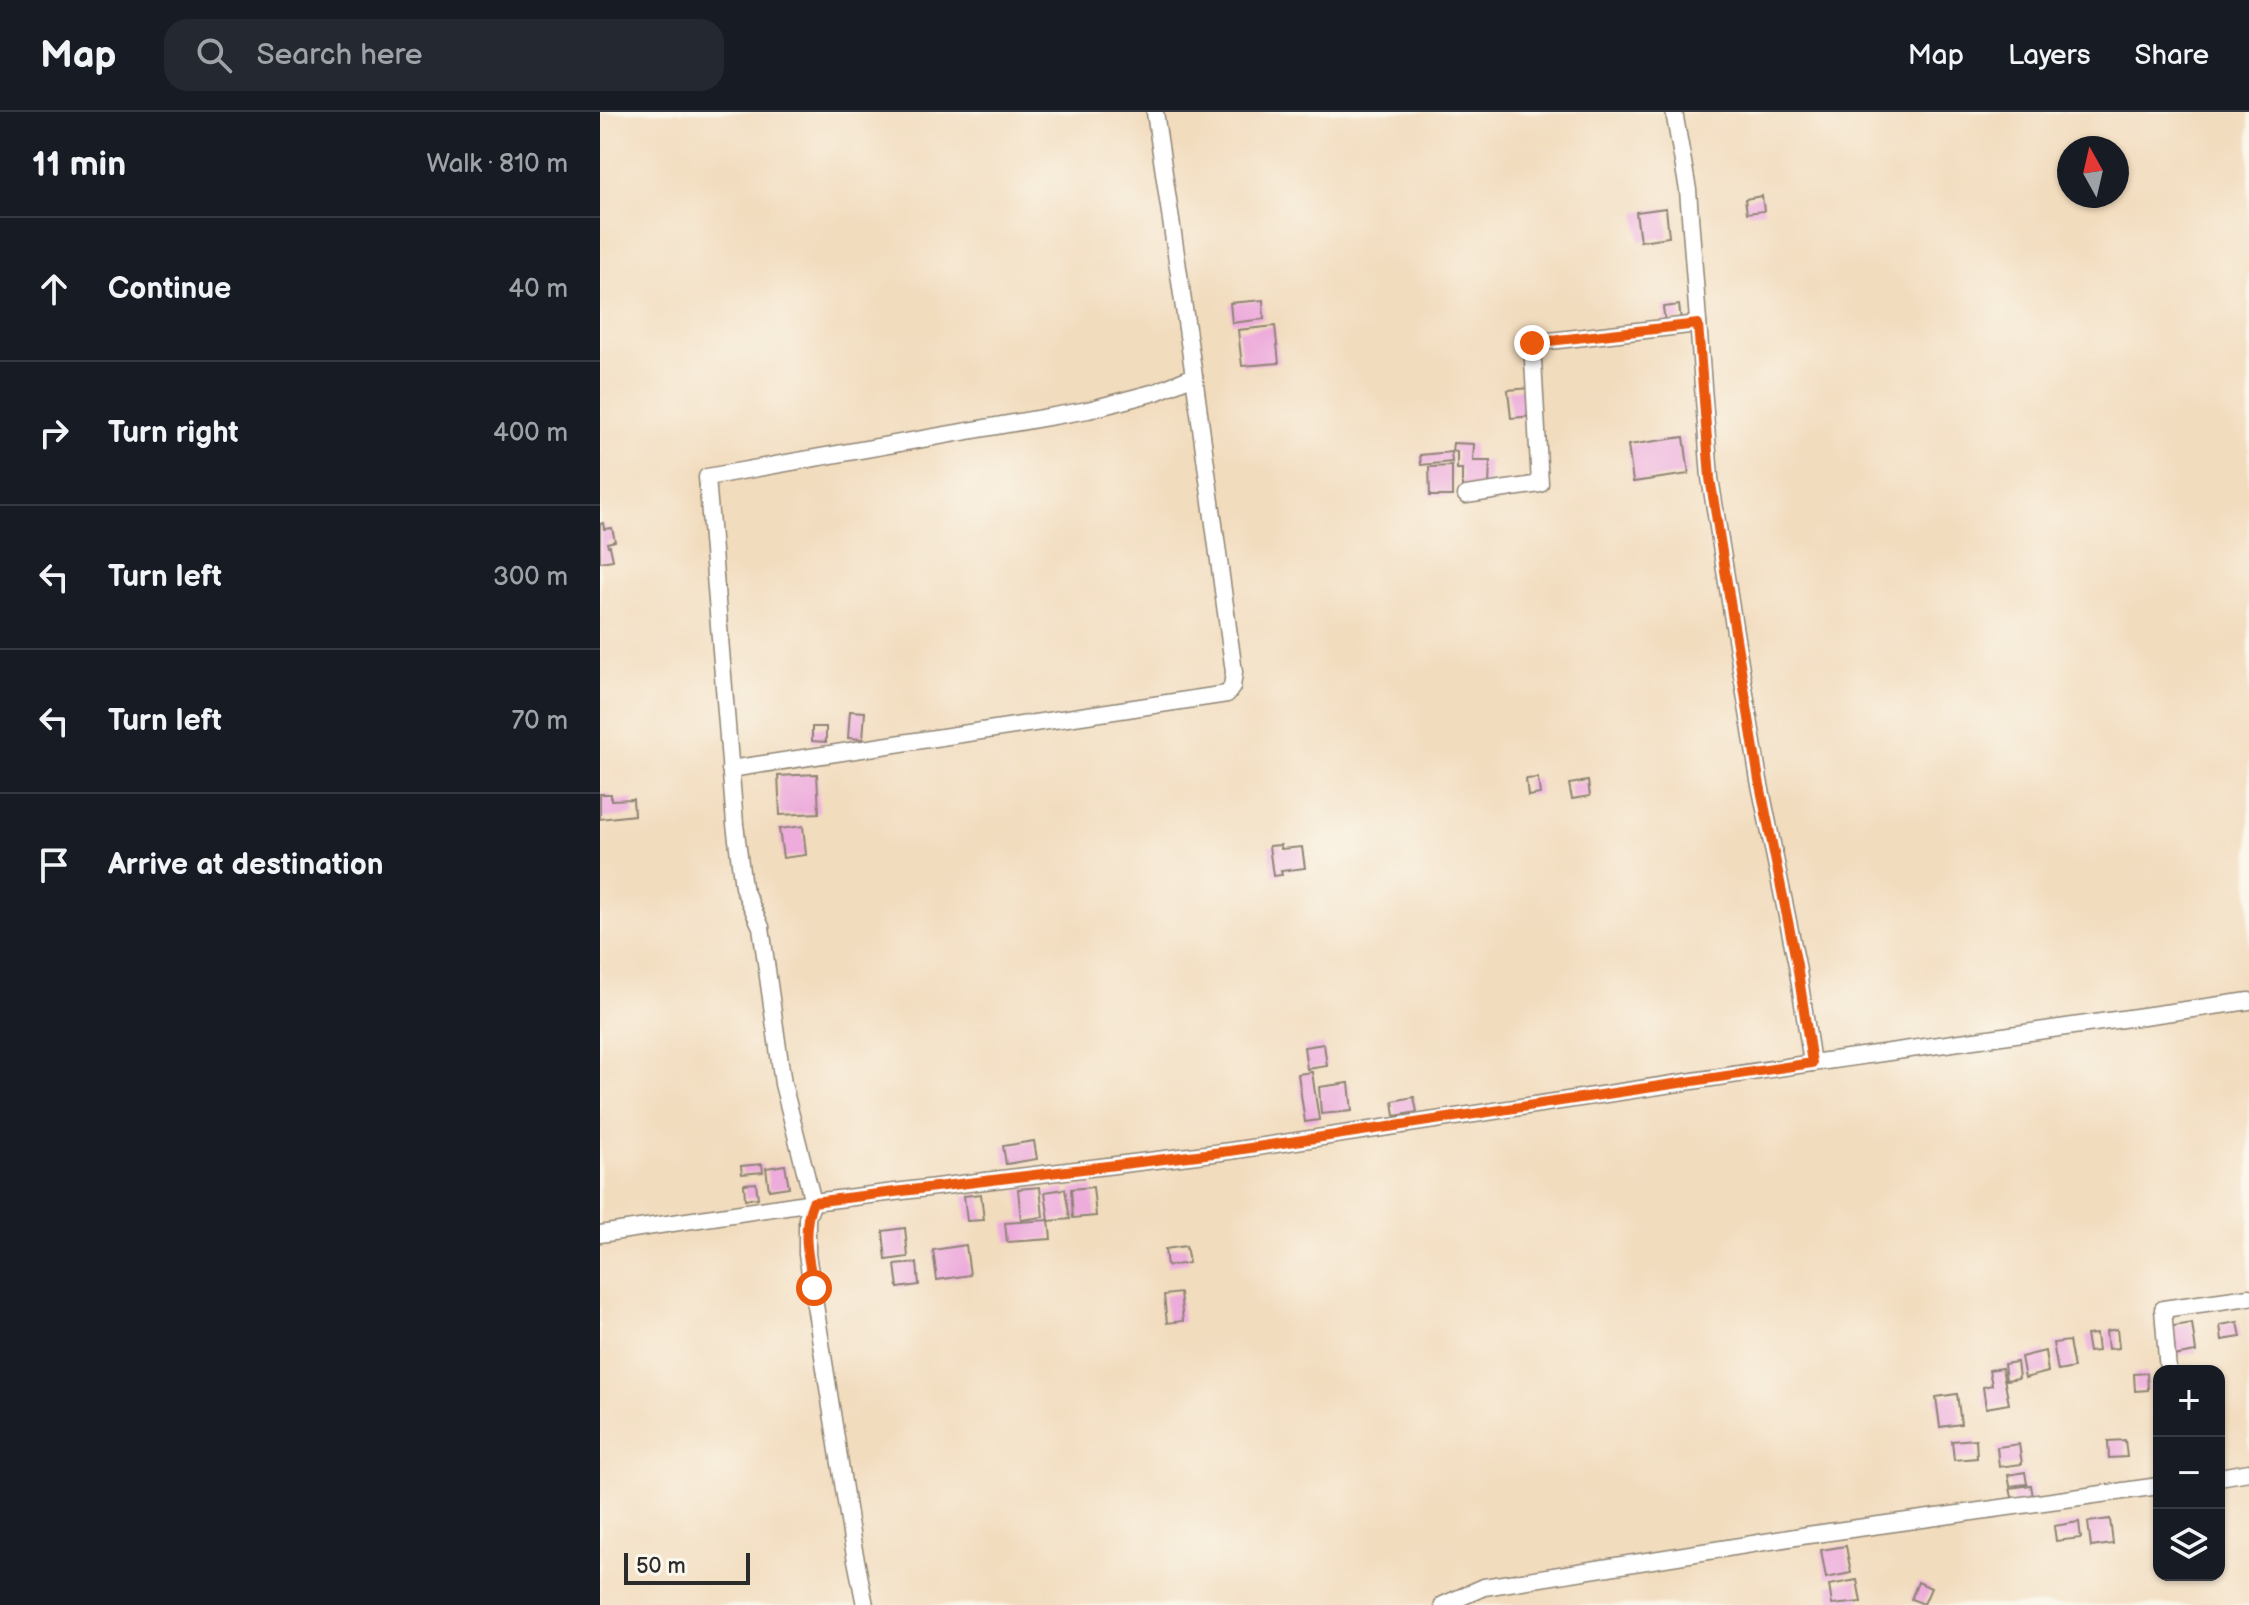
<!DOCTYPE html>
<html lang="en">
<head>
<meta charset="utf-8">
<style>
	:root { --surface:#171b24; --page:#242831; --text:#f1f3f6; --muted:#9ea1a6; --line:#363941 }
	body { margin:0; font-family:"Balsamiq Sans",sans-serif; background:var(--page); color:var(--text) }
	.controls { position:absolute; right:24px; bottom:24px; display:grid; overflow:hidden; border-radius:16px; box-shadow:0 2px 6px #0004 }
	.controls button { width:72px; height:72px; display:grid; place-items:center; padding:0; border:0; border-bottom:2px solid var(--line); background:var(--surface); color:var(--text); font:40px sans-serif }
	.compass { position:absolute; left:1457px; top:24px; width:72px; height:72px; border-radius:50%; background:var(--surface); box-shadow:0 2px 6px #0004; rotate:352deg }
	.scale { position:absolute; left:24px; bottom:20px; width:126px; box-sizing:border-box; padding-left:8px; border:4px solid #2b2b2b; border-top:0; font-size:22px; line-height:28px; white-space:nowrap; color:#2b2b2b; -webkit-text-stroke:6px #fbf7ec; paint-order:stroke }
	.stop { position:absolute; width:24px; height:24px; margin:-18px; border:6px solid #ea580c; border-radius:50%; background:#fff }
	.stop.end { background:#ea580c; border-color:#fff; box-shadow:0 2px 8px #0008 }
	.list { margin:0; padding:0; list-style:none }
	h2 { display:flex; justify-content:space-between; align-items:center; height:104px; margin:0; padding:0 32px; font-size:34px }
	h2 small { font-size:26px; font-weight:400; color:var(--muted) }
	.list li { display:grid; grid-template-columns:52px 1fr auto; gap:24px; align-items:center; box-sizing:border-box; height:144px; padding:0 32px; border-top:2px solid var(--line) }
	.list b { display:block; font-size:30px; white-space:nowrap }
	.list em { font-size:26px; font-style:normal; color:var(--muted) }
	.icon { flex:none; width:44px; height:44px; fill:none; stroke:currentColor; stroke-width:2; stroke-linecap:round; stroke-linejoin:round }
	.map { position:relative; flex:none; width:1649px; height:1493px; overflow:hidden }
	header { display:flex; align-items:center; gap:48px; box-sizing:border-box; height:112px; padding:0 40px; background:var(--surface); border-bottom:2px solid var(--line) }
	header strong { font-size:38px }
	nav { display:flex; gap:44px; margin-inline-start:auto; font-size:28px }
	.search { width:560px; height:72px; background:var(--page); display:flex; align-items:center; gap:20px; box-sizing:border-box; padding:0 28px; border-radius:24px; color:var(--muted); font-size:30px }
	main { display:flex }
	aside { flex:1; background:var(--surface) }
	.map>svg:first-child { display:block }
	.building { fill:#edacdc }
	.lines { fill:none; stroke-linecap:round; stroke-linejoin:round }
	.minor-casing { stroke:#8e8474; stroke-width:19 }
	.minor { stroke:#fff; stroke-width:16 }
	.route { stroke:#ea580c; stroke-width:10 }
</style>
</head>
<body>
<header>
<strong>Map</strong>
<div class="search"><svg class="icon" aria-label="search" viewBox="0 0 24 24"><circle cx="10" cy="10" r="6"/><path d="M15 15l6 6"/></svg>Search here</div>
<nav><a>Map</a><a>Layers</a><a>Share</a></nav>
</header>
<main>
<aside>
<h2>11 min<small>Walk · 810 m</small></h2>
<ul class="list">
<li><svg class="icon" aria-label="ahead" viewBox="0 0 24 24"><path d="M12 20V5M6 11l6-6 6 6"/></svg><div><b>Continue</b></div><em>40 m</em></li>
<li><svg class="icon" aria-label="right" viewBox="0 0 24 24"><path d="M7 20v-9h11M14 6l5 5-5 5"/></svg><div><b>Turn right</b></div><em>400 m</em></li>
<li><svg class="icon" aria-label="left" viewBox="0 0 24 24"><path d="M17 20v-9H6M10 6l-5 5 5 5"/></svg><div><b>Turn left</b></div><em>300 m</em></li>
<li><svg class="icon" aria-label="left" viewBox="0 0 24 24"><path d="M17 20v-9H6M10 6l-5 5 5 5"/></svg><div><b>Turn left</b></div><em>70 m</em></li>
<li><svg class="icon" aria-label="arrive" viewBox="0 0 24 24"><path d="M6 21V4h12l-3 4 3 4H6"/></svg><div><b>Arrive at destination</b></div></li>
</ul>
</aside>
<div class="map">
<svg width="1649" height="1493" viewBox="0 0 1649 1493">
	<rect width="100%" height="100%" fill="#fbf7ec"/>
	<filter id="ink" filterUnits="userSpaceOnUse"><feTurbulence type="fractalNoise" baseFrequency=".0125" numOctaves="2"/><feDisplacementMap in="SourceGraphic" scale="16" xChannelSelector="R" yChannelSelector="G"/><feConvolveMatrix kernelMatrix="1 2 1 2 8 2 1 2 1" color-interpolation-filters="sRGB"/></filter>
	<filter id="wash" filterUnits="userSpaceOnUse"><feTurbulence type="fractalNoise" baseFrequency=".006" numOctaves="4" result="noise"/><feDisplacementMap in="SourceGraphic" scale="32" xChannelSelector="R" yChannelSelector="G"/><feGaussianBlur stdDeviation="1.8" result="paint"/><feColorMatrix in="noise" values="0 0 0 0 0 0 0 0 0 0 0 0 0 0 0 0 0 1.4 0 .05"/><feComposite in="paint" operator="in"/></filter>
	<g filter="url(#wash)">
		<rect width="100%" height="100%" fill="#f2dcbe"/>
		<g id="blocks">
			<g class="building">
				<path d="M 1162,84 L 1164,99 L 1147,101 L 1145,87 Z"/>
				<path d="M 1066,96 L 1069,125 L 1040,129 L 1036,100 Z"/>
				<path d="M 663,188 L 664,207 L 632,211 L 630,191 Z"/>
				<path d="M 1079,193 L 1081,208 L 1065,210 L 1063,195 Z"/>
				<path d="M 675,214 L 679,251 L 642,254 L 638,218 Z"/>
				<path d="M 930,276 L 933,304 L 911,306 L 908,278 Z"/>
				<path d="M 1084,325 L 1089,362 L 1033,370 L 1028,333 Z"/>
				<path d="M 853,331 L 874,332 L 873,349 L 890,349 L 889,375 L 862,375 L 862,357 L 857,357 L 857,340 L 852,339 Z"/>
				<path d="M 851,340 L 852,350 L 821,353 L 820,343 Z"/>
				<path d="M 852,354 L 852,384 L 830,384 L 829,355 Z"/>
				<path d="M 3,411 L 4,417 L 12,416 L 15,429 L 7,431 L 8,434 L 10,434 L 13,448 L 0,450 L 0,412 Z"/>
				<path d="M 250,599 L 265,600 L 263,627 L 248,626 Z"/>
				<path d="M 212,615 L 226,615 L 226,630 L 212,629 Z"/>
				<path d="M 217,662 L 219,701 L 180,703 L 178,664 Z"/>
				<path d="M 938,666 L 940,682 L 928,684 L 926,667 Z"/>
				<path d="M 988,669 L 990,684 L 972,687 L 969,672 Z"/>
				<path d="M 0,682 L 11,682 L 11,688 L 33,687 L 34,703 L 0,707 Z"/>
				<path d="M 203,714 L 206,743 L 183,746 L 179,717 Z"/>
				<path d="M 681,733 L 681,737 L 702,735 L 705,756 L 681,759 L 682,763 L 673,764 L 669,734 Z"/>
				<path d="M 724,932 L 727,954 L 707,957 L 704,935 Z"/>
				<path d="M 712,960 L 719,1008 L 705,1010 L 698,962 Z"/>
				<path d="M 749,971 L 752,999 L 721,1002 L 719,975 Z"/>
				<path d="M 814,985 L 817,1000 L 795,1004 L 793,989 Z"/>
				<path d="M 434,1029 L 437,1047 L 406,1052 L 403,1034 Z"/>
				<path d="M 162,1052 L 163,1060 L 142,1062 L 141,1054 Z"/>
				<path d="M 185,1053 L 189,1075 L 169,1078 L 166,1056 Z"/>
				<path d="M 156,1071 L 158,1086 L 145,1087 L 144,1072 Z"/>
				<path d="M 440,1075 L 443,1105 L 421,1108 L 418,1077 Z"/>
				<path d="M 493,1075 L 496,1104 L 473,1106 L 471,1077 Z"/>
				<path d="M 465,1077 L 470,1107 L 449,1109 L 445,1080 Z"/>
				<path d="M 381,1082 L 384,1108 L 367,1109 L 364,1084 Z"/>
				<path d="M 449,1108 L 451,1127 L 407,1130 L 405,1111 Z"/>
				<path d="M 305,1116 L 308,1145 L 286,1148 L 283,1119 Z"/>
				<path d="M 366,1133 L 370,1163 L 337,1168 L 333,1138 Z"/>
				<path d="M 586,1134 L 589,1151 L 567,1154 L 565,1137 Z"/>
				<path d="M 317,1151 L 319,1173 L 298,1176 L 295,1153 Z"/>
				<path d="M 580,1181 L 583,1209 L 567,1211 L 564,1183 Z"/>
				<path d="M 1638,1210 L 1641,1225 L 1622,1228 L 1620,1213 Z"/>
				<path d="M 1592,1211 L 1596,1240 L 1573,1244 L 1568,1215 Z"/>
				<path d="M 1517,1217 L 1519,1236 L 1508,1237 L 1506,1219 Z"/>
				<path d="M 1496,1222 L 1498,1239 L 1489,1240 L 1486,1223 Z"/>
				<path d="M 1469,1229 L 1474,1256 L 1458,1259 L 1453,1231 Z"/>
				<path d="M 1445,1239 L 1448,1260 L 1425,1266 L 1421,1245 Z"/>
				<path d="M 1417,1250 L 1419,1266 L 1406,1268 L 1404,1252 Z"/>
				<path d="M 1402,1256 L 1409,1292 L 1386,1296 L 1383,1275 L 1392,1273 L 1389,1258 Z"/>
				<path d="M 1547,1261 L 1548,1278 L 1535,1279 L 1534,1262 Z"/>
				<path d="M 1357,1282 L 1361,1312 L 1340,1315 L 1336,1285 Z"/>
				<path d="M 1376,1327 L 1377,1346 L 1354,1348 L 1352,1329 Z"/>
				<path d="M 1525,1328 L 1527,1345 L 1509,1346 L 1508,1329 Z"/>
				<path d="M 1419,1332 L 1422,1352 L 1399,1355 L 1397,1335 Z"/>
				<path d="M 1425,1360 L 1427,1372 L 1410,1374 L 1408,1363 Z"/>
				<path d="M 1431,1373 L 1434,1390 L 1414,1394 L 1410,1376 Z"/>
				<path d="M 1510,1407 L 1513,1432 L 1491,1435 L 1488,1410 Z"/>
				<path d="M 1479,1410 L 1481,1426 L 1456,1429 L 1454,1414 Z"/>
				<path d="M 1246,1434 L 1251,1461 L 1226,1466 L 1221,1438 Z"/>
				<path d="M 1257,1468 L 1261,1490 L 1232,1493 L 1229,1473 Z"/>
				<path d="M 1318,1470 L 1331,1476 L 1324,1492 L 1311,1487 Z"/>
			</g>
		</g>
	</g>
	<g filter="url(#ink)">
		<use href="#blocks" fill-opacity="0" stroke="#8e8474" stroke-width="2"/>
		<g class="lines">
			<g class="minor-casing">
				<g id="minor">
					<path d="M 1074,0 L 1088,78 L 1110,366 L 1159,668 L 1197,853 L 1212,951"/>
					<path d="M 866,383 L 940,372 L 932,231 L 1098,212"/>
					<path d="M 130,657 L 627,582 L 632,575 L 634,560 L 594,264"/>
					<path d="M 0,1122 L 213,1090 L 630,1039 L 1212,951 L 1649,889"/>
					<path d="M 1568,1259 L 1563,1197 L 1649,1185"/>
					<path d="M 1619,1365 L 1649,1360"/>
					<path d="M 265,1493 L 252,1428 L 207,1142 L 207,1106 L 213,1090 L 183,972 L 161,815 L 143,775 L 135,712 L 107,365 L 488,298 L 556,280 L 594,264 L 555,0"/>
					<path d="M 843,1493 L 884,1475 L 1208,1423 L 1559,1374"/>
				</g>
			</g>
			<use href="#minor" class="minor"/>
		</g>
	</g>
	<g class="lines" filter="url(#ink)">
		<path class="route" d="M 214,1176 C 208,1146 201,1118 213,1090 L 630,1039 L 1212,951 L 1197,853 L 1159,668 L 1110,366 L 1098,212 L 932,231"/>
	</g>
</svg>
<div class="controls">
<button>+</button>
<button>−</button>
<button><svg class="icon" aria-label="layers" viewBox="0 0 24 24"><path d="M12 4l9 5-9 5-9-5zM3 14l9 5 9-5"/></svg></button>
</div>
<svg class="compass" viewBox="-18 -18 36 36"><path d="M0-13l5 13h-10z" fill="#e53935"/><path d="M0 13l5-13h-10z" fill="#9ea1a6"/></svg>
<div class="scale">50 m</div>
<div class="stop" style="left:214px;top:1176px"></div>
<div class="stop end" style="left:932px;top:231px"></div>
</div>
</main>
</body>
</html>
